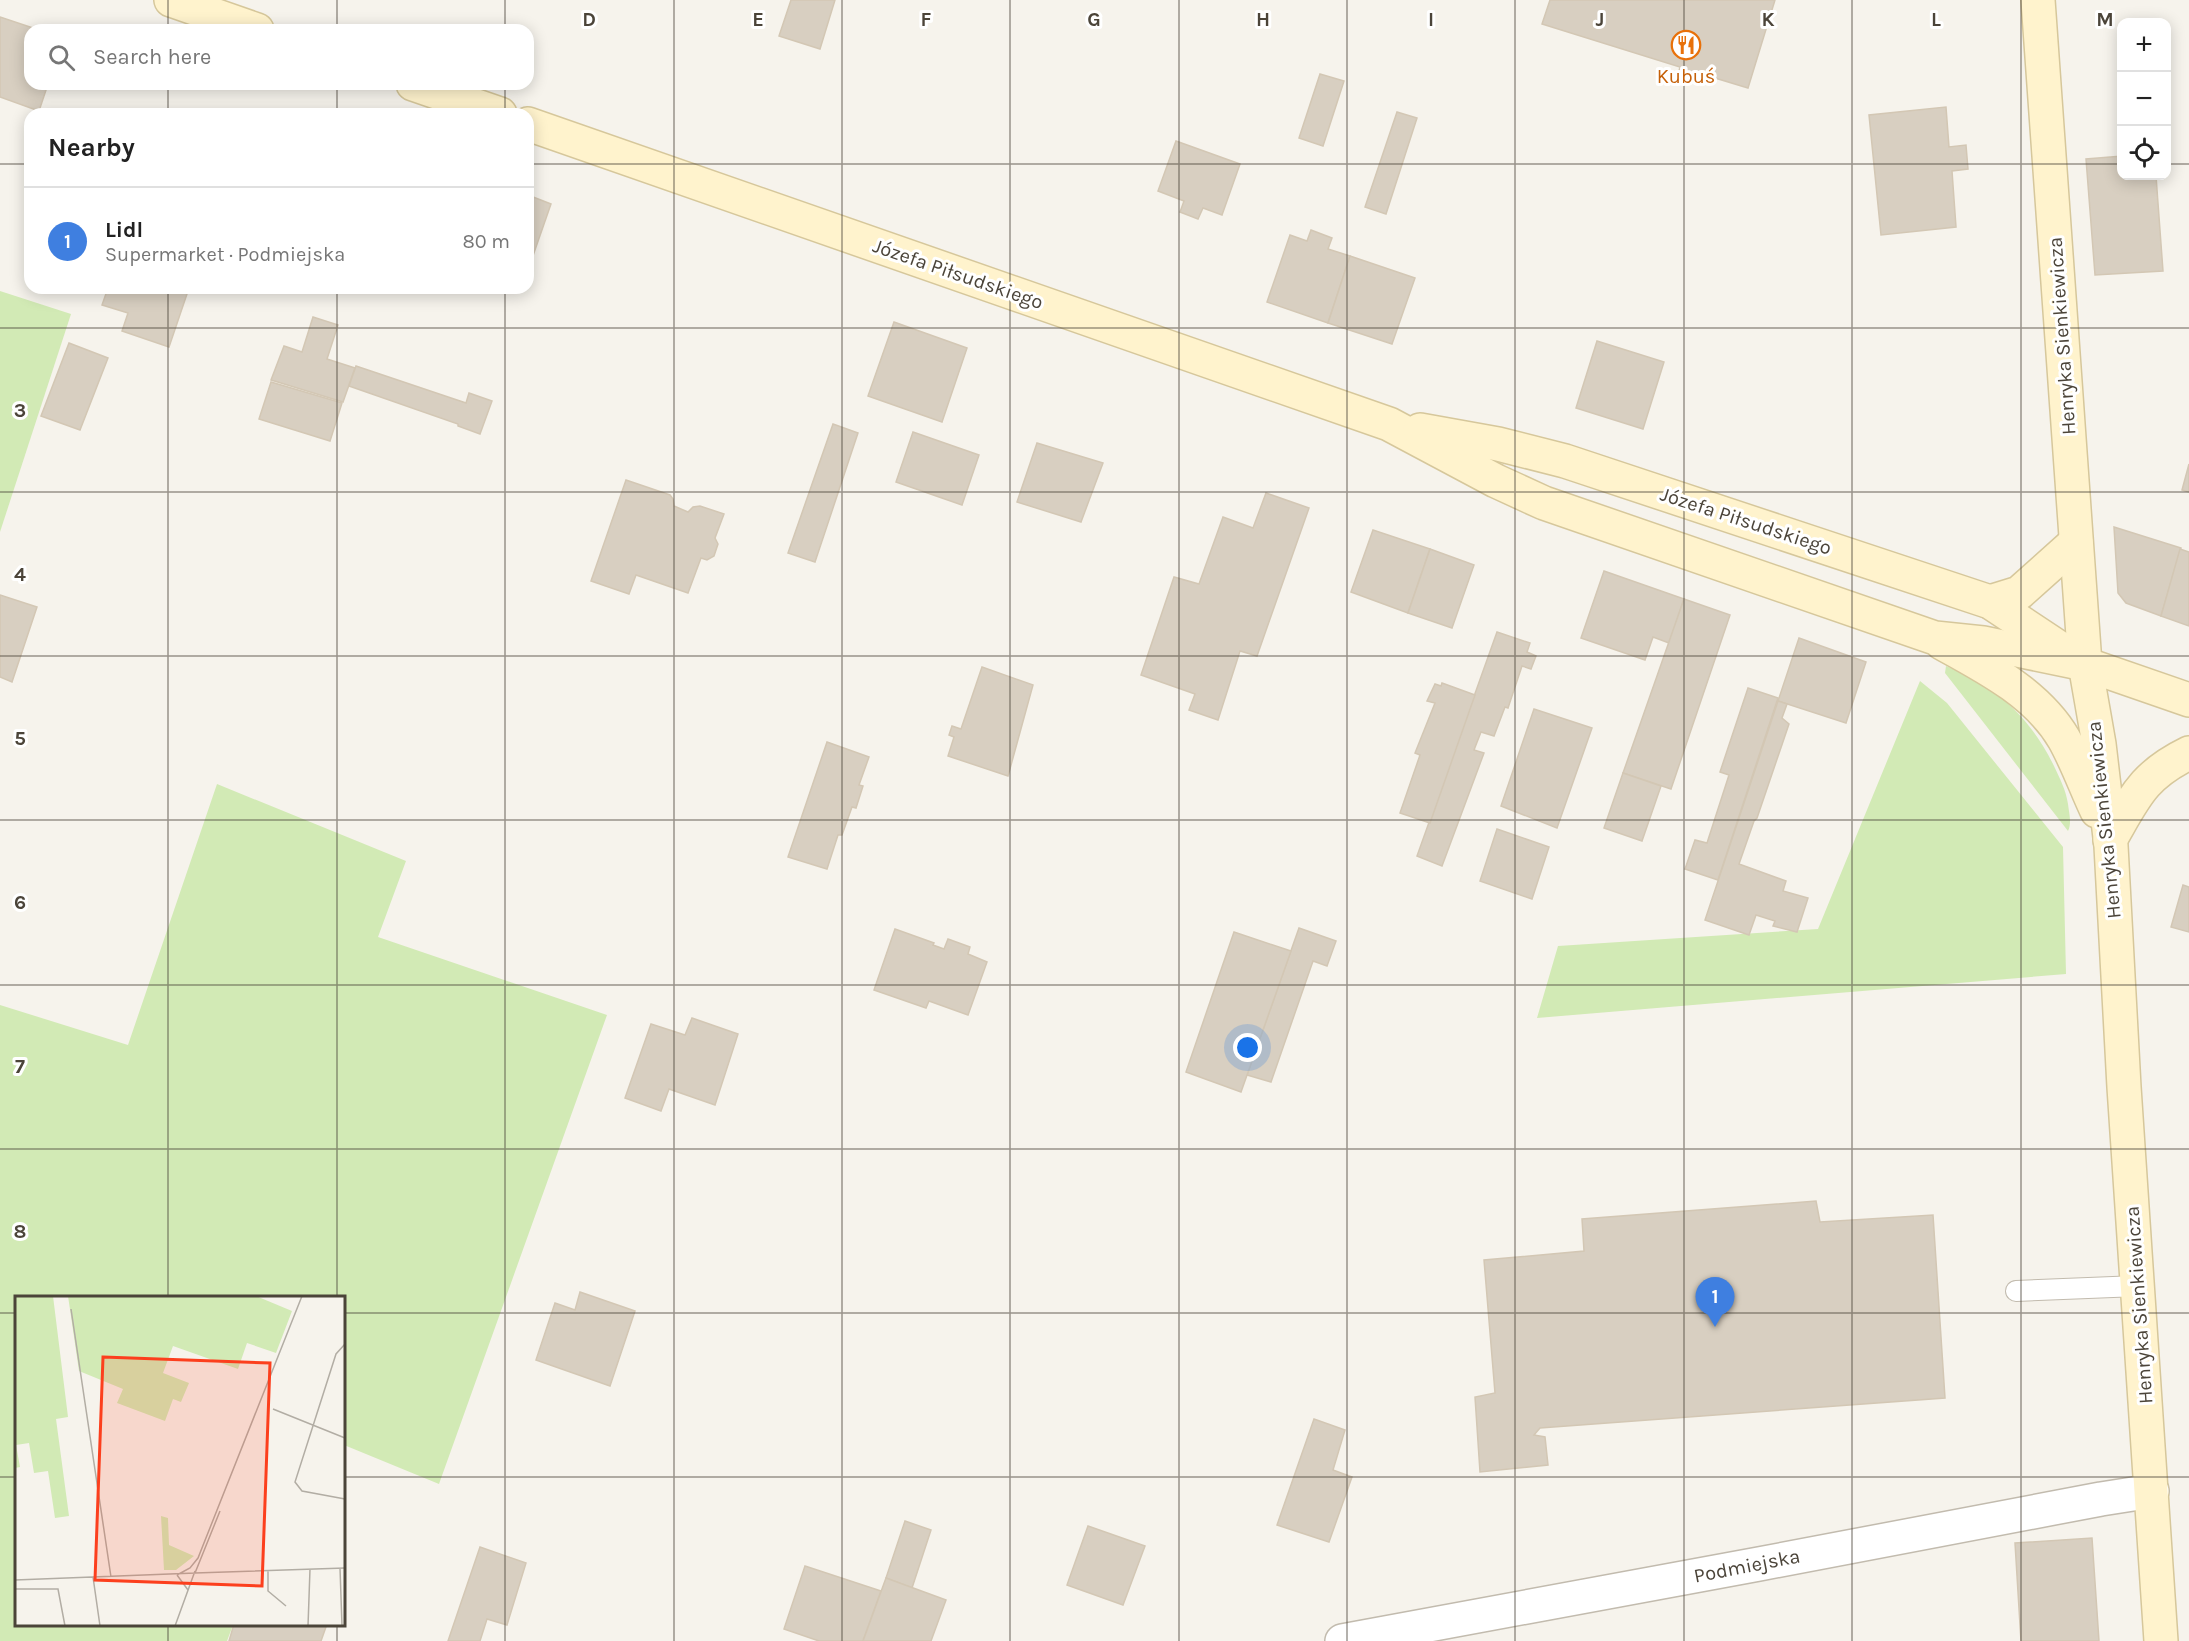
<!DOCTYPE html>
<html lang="en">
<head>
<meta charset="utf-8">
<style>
	:root { --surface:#fff; --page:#f2f2f2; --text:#222; --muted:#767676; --line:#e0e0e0; --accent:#111827 }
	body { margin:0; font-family:Karla,sans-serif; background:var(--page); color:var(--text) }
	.controls { position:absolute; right:18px; top:18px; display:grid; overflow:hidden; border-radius:12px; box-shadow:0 3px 15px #0003 }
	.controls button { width:54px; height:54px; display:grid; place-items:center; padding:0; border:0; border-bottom:2px solid var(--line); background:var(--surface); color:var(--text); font:30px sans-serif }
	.you { position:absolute; left:1248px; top:1048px; width:21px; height:21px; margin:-15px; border:4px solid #fff; border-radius:50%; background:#1a73e8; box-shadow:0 0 0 9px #1a73e833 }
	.badge { display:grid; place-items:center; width:39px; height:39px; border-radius:50%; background:var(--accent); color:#fff; font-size:20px; font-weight:700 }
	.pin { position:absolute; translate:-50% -50px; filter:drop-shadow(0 2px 3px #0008) }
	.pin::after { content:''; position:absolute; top:32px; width:21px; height:18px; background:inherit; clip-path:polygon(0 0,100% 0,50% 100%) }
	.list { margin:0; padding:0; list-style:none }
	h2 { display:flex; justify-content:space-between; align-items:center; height:78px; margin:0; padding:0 24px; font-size:26px }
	h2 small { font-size:20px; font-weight:400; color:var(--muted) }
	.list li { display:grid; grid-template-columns:39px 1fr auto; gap:18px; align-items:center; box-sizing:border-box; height:108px; padding:0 24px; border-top:2px solid var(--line) }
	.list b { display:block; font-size:22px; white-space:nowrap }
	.list p { margin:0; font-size:20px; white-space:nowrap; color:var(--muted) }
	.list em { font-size:20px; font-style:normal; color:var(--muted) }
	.icon { flex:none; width:33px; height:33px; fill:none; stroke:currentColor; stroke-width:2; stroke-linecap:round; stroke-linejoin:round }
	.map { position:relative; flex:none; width:2189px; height:1641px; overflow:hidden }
	.search { position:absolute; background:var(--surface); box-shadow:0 3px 15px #0003; left:24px; top:24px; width:510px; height:66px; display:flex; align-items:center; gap:15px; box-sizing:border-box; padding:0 21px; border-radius:18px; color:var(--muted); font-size:22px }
	.panel { position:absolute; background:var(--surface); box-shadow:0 3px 15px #0003; left:24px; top:108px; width:510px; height:186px; border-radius:18px }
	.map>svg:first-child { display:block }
	.green { fill:#d2eab5 }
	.building { fill:#d8cfc1; stroke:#d3c7b4; stroke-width:1.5 }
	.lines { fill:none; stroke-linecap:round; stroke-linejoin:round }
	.lane-casing { stroke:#c2bbae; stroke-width:22 }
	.street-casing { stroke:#c2bbae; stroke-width:36 }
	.secondary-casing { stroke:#d6c79b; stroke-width:36 }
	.lane { stroke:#fff; stroke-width:20 }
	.street { stroke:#fff; stroke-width:33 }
	.secondary { stroke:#fff3cd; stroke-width:33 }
	.grid { fill:none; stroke:#4b4439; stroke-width:1.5; stroke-opacity:0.55 }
	.labels { text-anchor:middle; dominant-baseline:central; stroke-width:6; stroke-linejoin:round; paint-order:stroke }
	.food-label { font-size:20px; fill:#c56008; stroke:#fff }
	.street-label { font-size:20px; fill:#4b4439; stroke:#fff }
	.inset-road { fill:none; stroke:#b2ada4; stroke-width:1.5 }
	.view { fill:#fc3f1d; fill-opacity:0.15; stroke:#fc3f1d; stroke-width:3 }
	.inset-edge { fill:none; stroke:#4b4439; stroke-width:3 }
	.grid-label { font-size:20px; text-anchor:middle; font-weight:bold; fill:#4b4439; stroke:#fff; stroke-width:6; stroke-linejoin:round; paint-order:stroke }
</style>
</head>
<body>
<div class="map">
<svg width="2189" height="1641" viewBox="0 0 2189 1641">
	<rect width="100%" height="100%" fill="#f6f3ec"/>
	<g class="green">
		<path d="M 0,291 L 71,314 L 0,532 Z"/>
		<path d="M 1946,666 C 1996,686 2030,717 2054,766 C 2060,779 2066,790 2068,804 C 2069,813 2072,823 2068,831 L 1945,673 Z"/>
		<path d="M 1920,681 L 1947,703 L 2063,847 L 2066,974 L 1537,1018 L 1558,946 L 1818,929 Z"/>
		<path d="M 217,784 L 406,861 L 378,937 L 607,1015 L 439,1484 L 344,1445 L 344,1298 L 16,1298 L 16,1624 L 233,1625 L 227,1641 L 0,1641 L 0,1005 L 128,1045 Z"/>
	</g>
	<g class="building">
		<path d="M 791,0 L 835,0 L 820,49 L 779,36 Z"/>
		<path d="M 1550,0 L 1775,0 L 1748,88 L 1705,75 L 1703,79 L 1679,71 L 1680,67 L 1542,24 Z"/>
		<path d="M 0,17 L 39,30 L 30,30 L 30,84 L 48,84 L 39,111 L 0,97 Z"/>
		<path d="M 1320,74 L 1344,81 L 1323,146 L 1299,138 Z"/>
		<path d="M 1946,107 L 1949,147 L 1966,145 L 1968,169 L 1952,171 L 1956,227 L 1881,235 L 1869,115 Z"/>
		<path d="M 1397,112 L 1417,118 L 1386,214 L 1365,207 Z"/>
		<path d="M 1176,141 L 1240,164 L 1222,215 L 1203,208 L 1198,219 L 1180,212 L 1184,201 L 1158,191 Z"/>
		<path d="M 2122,156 L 2122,176 L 2156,176 L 2163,271 L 2095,275 L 2086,159 Z"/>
		<path d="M 528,195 L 551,204 L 528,270 Z"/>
		<path d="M 1311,230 L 1332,238 L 1328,249 L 1350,256 L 1328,323 L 1267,302 L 1290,235 L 1307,241 Z"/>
		<path d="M 1350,256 L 1415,278 L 1392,344 L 1328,323 Z"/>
		<path d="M 108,288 L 189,288 L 169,347 L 122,331 L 128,313 L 102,305 Z"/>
		<path d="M 313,317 L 338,325 L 327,359 L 355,368 L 343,402 L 271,380 L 284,346 L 302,352 Z"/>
		<path d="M 894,322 L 967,348 L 942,422 L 868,396 Z"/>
		<path d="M 1597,341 L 1664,362 L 1643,429 L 1576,408 Z"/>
		<path d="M 69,343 L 108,358 L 80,430 L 41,416 Z"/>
		<path d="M 356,366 L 466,403 L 469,393 L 492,401 L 480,434 L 458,426 L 458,424 L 349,386 Z"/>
		<path d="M 271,382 L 342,403 L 330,441 L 259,419 Z"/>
		<path d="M 833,424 L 858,433 L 815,562 L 788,553 Z"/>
		<path d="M 913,432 L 979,455 L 962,505 L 896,482 Z"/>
		<path d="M 1037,443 L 1103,463 L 1081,522 L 1017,502 Z"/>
		<path d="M 2189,464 L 2189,492 L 2182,490 Z"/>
		<path d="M 626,480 L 670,495 L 673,499 L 674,506 L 688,512 L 693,507 L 700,506 L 724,514 L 715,538 L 718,544 L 714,556 L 707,560 L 701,558 L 688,593 L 636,575 L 629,594 L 591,581 Z"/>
		<path d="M 1266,493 L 1309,508 L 1257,656 L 1240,651 L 1218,720 L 1189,710 L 1195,694 L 1141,675 L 1174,577 L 1199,584 L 1223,517 L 1253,528 Z"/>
		<path d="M 2114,527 L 2181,548 L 2161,616 L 2126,603 L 2118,593 Z"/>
		<path d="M 1373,530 L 1430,549 L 1408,613 L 1351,592 Z"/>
		<path d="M 1430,549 L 1474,565 L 1452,628 L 1408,613 Z"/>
		<path d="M 2180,549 L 2189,552 L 2189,626 L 2161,616 Z"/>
		<path d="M 1604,571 L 1684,599 L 1669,643 L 1653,637 L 1645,660 L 1581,638 Z"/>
		<path d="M 0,595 L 37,607 L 12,682 L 0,677 Z"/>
		<path d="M 1684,599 L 1730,615 L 1671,789 L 1623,773 Z"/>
		<path d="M 1497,632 L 1530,643 L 1527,652 L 1536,656 L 1531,669 L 1522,666 L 1508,708 L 1505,707 L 1494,736 L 1481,732 L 1474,750 L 1484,753 L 1442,866 L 1417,856 Z"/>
		<path d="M 1799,638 L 1866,662 L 1846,723 L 1778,701 Z"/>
		<path d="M 982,667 L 1033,685 L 1008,776 L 948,756 L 954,737 L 949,735 L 952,726 L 961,729 Z"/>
		<path d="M 1442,683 L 1475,695 L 1430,823 L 1400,813 L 1420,755 L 1415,753 L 1435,703 L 1427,701 L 1435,684 L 1441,686 Z"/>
		<path d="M 1748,688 L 1778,698 L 1718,880 L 1685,869 L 1695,840 L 1707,843 L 1729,775 L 1720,772 Z"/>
		<path d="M 1778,701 L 1787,704 L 1782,718 L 1789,724 L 1757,818 L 1754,821 L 1739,864 L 1786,881 L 1783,891 L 1808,898 L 1797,932 L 1773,926 L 1775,921 L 1756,915 L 1749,935 L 1705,920 Z"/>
		<path d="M 1534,709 L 1592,728 L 1557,828 L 1501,806 Z"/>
		<path d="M 827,742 L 869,757 L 859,785 L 863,786 L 856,808 L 852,807 L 842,835 L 838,835 L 827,869 L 788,857 Z"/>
		<path d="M 1623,773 L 1661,786 L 1642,841 L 1604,828 Z"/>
		<path d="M 1497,829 L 1549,847 L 1532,899 L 1480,881 Z"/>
		<path d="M 2183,885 L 2189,887 L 2189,932 L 2171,927 Z"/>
		<path d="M 1299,928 L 1336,941 L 1327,966 L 1313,961 L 1271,1082 L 1247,1075 Z"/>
		<path d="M 895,929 L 934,943 L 933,945 L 944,949 L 948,939 L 970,947 L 968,954 L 987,962 L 968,1015 L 929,1001 L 926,1008 L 874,990 Z"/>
		<path d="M 1234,932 L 1291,951 L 1241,1092 L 1186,1072 Z"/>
		<path d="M 692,1018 L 738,1034 L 715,1105 L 669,1089 L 661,1111 L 625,1098 L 651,1024 L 685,1035 Z"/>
		<path d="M 1816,1201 L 1820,1222 L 1933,1215 L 1945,1398 L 1540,1428 L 1534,1435 L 1545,1437 L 1548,1465 L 1480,1472 L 1475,1397 L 1495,1393 L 1484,1260 L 1584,1251 L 1582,1219 Z"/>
		<path d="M 580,1292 L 635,1311 L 610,1386 L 536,1360 L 555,1303 L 575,1310 Z"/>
		<path d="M 1314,1419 L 1345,1430 L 1333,1470 L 1352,1477 L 1329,1542 L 1277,1525 Z"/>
		<path d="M 905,1521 L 931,1530 L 912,1588 L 886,1578 Z"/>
		<path d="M 1088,1526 L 1145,1546 L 1123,1605 L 1067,1585 Z"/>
		<path d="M 2092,1538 L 2099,1641 L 2021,1641 L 2015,1543 Z"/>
		<path d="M 480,1547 L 526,1563 L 507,1625 L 487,1619 L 480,1641 L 448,1641 Z"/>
		<path d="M 805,1566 L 881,1591 L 863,1641 L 819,1641 L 784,1629 Z"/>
		<path d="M 886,1578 L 946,1600 L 931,1641 L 863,1641 Z"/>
		<path d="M 234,1624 L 327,1624 L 321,1641 L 229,1641 Z"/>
	</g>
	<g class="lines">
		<g class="lane-casing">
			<path id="lane" d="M 2016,1291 L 2138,1286"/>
		</g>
		<g class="street-casing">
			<path id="street" d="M 1342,1641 L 1759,1564 L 2101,1499 L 2152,1491"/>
		</g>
		<g class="secondary-casing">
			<g id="secondary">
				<path d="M 171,0 L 257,30"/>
				<path d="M 2038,0 L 2085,664 L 2099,744 L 2111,846 L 2124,1087 L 2161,1641"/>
				<path d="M 413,84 L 500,114"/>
				<path d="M 528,124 L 1389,424 L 1496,481 L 1544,503 L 1935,638 L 1983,643 L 2085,664 L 2189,700"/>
				<path d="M 1420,430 L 1498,444 L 1565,461 L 1990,602 L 2070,655"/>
				<path d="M 1990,602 L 2019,593 L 2076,542"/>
				<path d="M 1942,643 C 1986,667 2038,694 2064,739 C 2077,762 2086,788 2097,811"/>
				<path d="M 2110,840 C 2135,797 2142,776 2189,753"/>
			</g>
		</g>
		<use href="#lane" class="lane"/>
		<use href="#street" class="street"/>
		<use href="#secondary" class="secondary"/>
	</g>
	<path class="grid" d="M 168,0 L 168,30M 337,0 L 337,30M 505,0 L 505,30M 674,0 L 674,1641M 842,0 L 842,1641M 1010,0 L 1010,1641M 1179,0 L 1179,1641M 1347,0 L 1347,1641M 1515,0 L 1515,1641M 1684,0 L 1684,1641M 1852,0 L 1852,1641M 2021,0 L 2021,1641M 168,84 L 168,114M 337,84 L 337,114M 505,84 L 505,114M 0,164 L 30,164M 528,164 L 2122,164M 2166,164 L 2189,164M 168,288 L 168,1298M 337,288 L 337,1298M 505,288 L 505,1641M 0,328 L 2189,328M 0,492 L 2189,492M 0,656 L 2189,656M 0,820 L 2189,820M 0,985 L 2189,985M 0,1149 L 2189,1149M 0,1313 L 16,1313M 344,1313 L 2189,1313M 0,1477 L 16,1477M 344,1477 L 2189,1477M 168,1624 L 168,1641M 337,1624 L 337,1641"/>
	<defs>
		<g id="restaurant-ring" transform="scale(1.5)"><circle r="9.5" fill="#fff" stroke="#e8710a" stroke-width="1.5"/><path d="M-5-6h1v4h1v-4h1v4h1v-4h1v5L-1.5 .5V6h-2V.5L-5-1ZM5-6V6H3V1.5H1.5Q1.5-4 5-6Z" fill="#e8710a"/></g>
	</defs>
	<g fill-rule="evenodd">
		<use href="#restaurant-ring" x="1686" y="45"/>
	</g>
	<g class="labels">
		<g class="food-label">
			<text x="1686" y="76">Kubuś</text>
		</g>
		<g class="street-label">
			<text transform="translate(958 274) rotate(19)">Józefa Piłsudskiego</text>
			<text transform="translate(2062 336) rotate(-94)">Henryka Sienkiewicza</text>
			<text transform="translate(1746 521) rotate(18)">Józefa Piłsudskiego</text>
			<text transform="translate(2104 820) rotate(-96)">Henryka Sienkiewicza</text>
			<text transform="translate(2139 1305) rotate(-94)">Henryka Sienkiewicza</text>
			<text transform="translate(1747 1566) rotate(-11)">Podmiejska</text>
		</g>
	</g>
	<g transform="translate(15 1296)">
		<rect width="330" height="330" fill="#f6f3ec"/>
		<path d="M 0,0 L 38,0 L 53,121 L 41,123 L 54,220 L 40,222 L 33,175 L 19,177 L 14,147 L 1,149 L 5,171 L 0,172 ZM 53,0 L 241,0 L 277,15 L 261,57 L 232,47 L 223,73 L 158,50 L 148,77 L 174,87 L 166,106 L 158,103 L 150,125 L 102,107 L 108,93 L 64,75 ZM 146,220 L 153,222 L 154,249 L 179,260 L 161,274 L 149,274 Z" fill="#d2eab5"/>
		<path class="inset-road" d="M 56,13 L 96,281M 330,48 L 321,58 L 280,186 L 287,195 L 330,203M 258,113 L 330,142M 325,272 L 327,330M 253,274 L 253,295 L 271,310M 180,277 L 330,272M 162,279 L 173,294M 162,279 L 175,272 L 183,262 L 287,0M 78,281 L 85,330M 0,284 L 180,277 L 205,215M 0,293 L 43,293 L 50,330M 160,330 L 180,275M 293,330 L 295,273"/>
		<path class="view" d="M 88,61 L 255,67 L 247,290 L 80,284 Z"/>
		<rect width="330" height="330" class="inset-edge"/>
	</g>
	<g class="grid-label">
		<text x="589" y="26">D</text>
		<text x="758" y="26">E</text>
		<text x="926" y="26">F</text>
		<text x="1094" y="26">G</text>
		<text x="1263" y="26">H</text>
		<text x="1431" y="26">I</text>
		<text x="1600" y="26">J</text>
		<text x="1768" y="26">K</text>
		<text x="1936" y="26">L</text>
		<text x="2105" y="26">M</text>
		<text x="20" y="417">3</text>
		<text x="20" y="581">4</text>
		<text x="20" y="745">5</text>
		<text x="20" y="909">6</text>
		<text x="20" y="1073">7</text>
		<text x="20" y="1238">8</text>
	</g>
</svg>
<div class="controls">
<button>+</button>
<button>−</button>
<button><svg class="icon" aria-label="locate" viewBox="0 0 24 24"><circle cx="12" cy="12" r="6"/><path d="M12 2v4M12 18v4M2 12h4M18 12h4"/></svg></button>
</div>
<div class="you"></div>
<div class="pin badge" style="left:1715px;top:1327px;background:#3f7fe0">1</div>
<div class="search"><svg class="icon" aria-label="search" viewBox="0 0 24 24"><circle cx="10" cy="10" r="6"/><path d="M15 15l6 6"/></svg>Search here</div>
<section class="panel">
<h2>Nearby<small></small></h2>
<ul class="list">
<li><span class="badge" style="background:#3f7fe0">1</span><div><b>Lidl</b><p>Supermarket · Podmiejska</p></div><em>80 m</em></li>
</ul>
</section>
</div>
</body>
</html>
